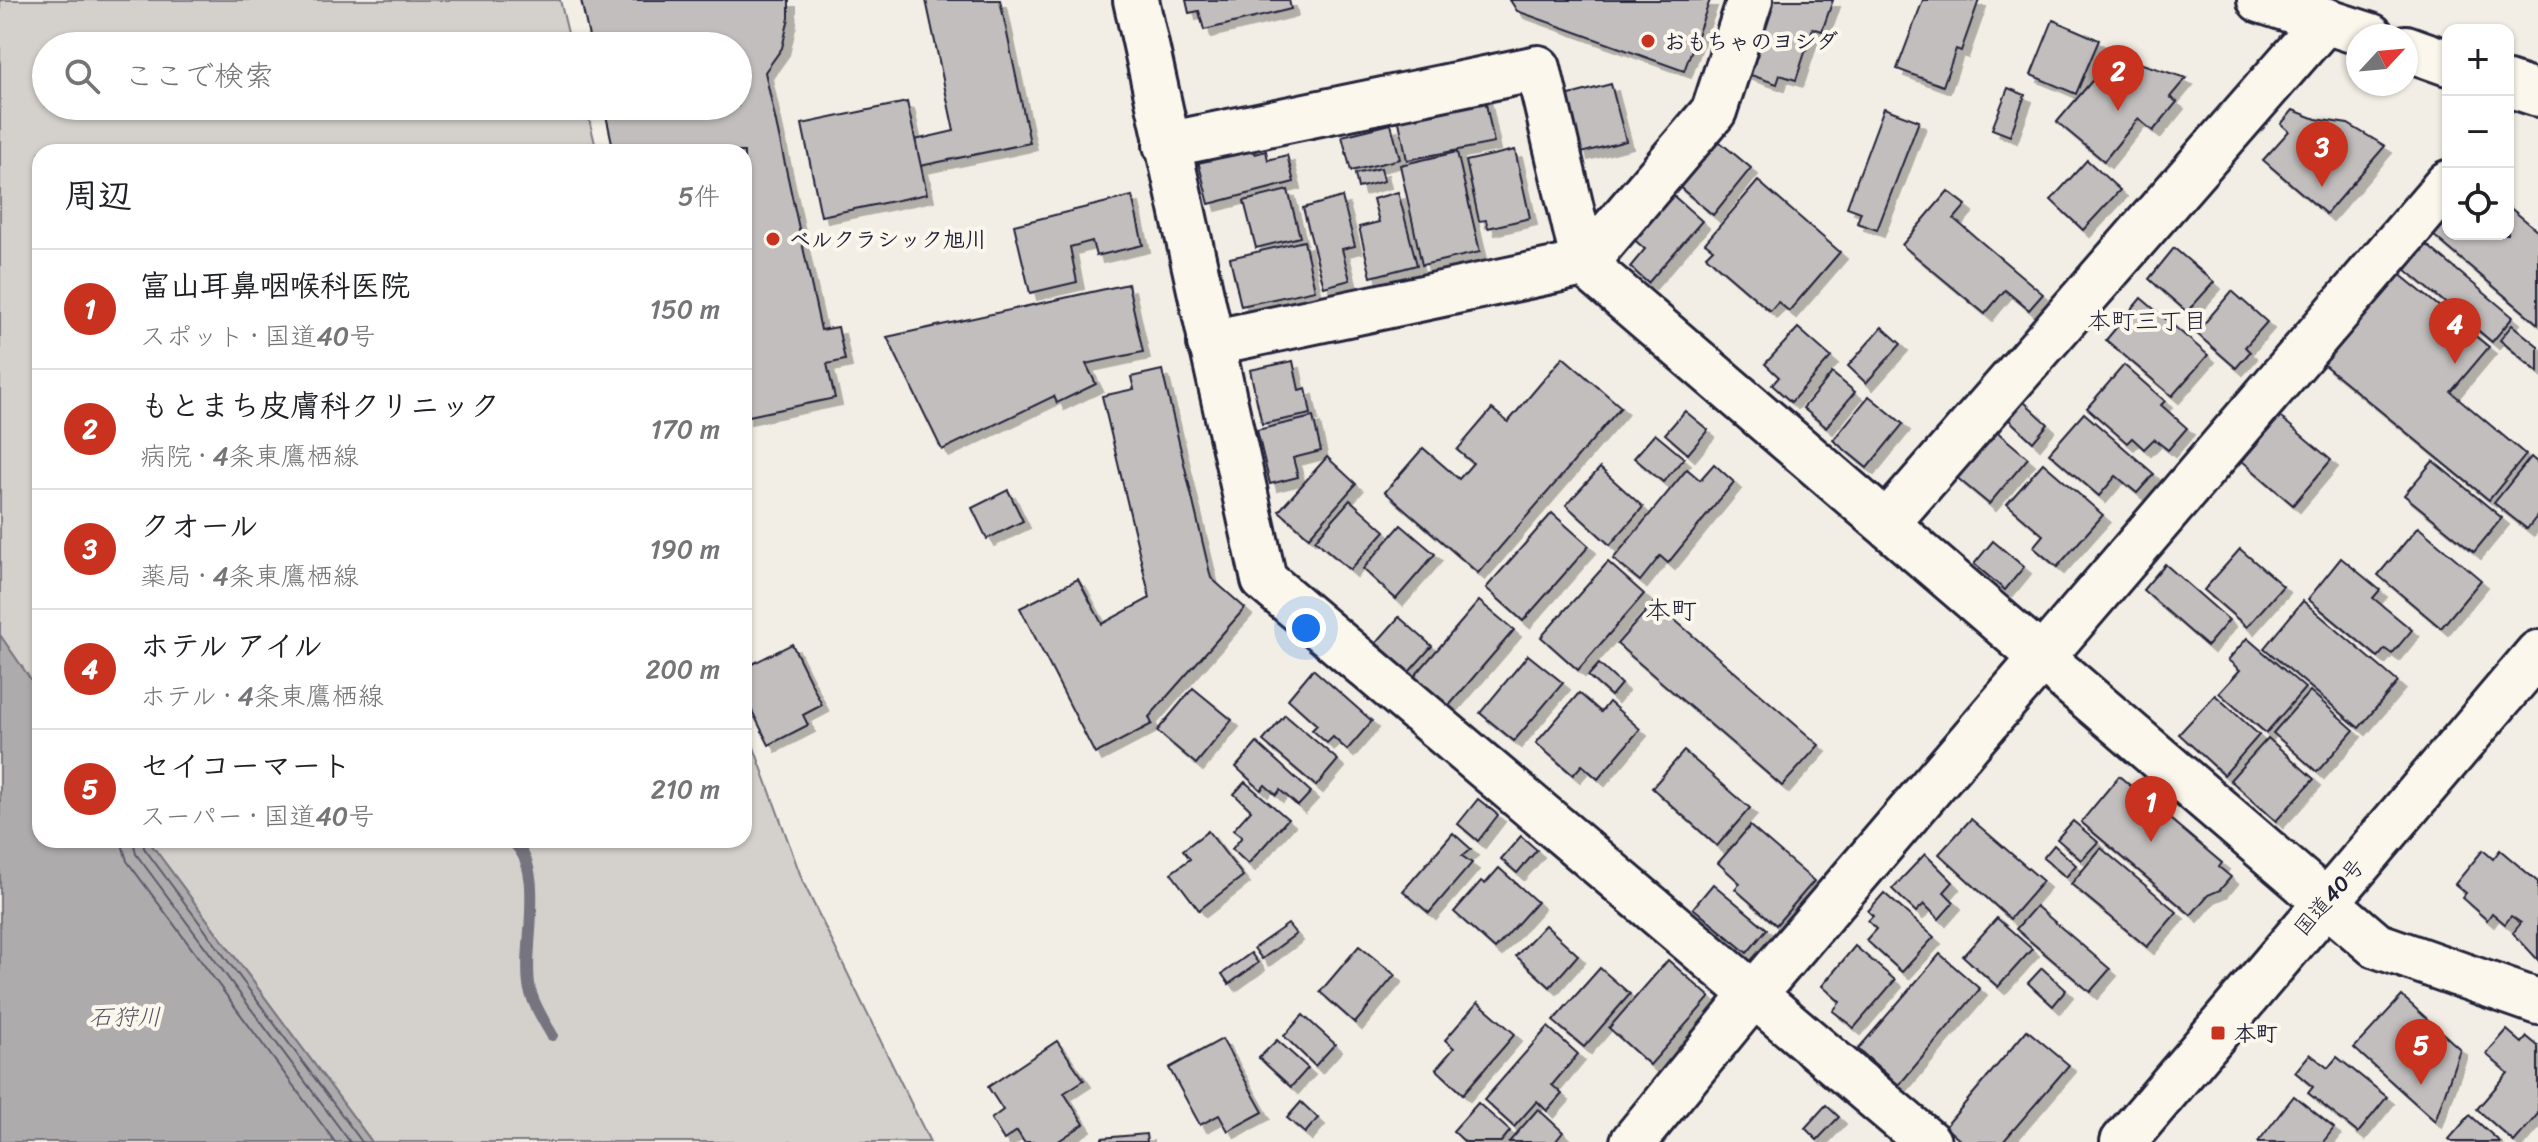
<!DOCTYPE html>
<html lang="ja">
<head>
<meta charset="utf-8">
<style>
	:root { --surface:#fff; --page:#f2f2f2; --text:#202124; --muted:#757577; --line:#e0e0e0; --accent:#c8321e }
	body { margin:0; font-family:Sriracha,"Klee One",sans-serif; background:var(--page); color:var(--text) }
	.controls { position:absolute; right:24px; top:24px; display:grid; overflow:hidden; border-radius:16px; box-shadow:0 2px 6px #0004 }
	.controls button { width:72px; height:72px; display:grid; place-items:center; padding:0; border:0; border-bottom:2px solid var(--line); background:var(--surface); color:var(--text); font:40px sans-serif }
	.compass { position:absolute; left:2346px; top:24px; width:72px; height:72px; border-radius:50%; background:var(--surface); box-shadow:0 2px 6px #0004; rotate:64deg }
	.you { position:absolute; left:1306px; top:628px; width:28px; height:28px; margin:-20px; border:6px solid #fff; border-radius:50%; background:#1a73e8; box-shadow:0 0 0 12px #1a73e833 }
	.badge { display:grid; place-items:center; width:52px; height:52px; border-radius:50%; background:var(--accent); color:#fff; font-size:26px; font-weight:700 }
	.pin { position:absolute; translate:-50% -66px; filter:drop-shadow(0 2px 4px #0008) }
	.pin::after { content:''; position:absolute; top:42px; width:28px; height:24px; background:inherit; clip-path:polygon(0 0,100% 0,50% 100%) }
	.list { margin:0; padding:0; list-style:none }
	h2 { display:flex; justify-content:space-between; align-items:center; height:104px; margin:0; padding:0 32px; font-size:34px }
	h2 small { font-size:26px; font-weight:400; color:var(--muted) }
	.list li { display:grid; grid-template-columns:52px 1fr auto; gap:24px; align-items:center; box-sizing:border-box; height:120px; padding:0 32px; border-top:2px solid var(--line) }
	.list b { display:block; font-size:30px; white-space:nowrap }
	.list p { margin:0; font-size:26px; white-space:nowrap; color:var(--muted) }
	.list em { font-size:26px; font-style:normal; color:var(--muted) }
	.icon { flex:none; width:44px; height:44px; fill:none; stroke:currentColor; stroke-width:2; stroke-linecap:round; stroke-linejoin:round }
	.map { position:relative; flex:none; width:2538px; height:1142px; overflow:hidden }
	.search { position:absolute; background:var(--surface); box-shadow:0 2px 6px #0004; left:32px; top:32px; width:720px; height:88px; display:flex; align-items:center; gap:20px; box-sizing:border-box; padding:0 28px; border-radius:44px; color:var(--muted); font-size:30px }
	.panel { position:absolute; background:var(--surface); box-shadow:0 2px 6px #0004; left:32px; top:144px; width:720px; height:704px; border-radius:24px }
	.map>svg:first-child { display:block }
	.green { fill:#d4d1cc; stroke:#7b7a84; stroke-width:2 }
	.water { fill:#aeabad; stroke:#76747f; stroke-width:2 }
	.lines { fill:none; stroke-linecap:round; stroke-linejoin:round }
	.shore { stroke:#5a5969; stroke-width:2 }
	.stream { stroke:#76747f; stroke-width:12 }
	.building { fill:#c2bebe; stroke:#22223b; stroke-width:2; filter:url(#shadow) }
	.minor-casing { stroke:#22223b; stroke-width:50 }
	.tertiary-casing { stroke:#22223b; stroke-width:50 }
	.trunk-casing { stroke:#22223b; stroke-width:50 }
	.minor { stroke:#fbf7ec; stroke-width:44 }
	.tertiary { stroke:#fbf7ec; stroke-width:44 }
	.trunk { stroke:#fbf7ec; stroke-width:44 }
	.poi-dot { fill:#c8321e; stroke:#fbf7ec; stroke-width:3 }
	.labels { text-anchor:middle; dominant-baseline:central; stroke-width:8; stroke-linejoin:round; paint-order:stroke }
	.poi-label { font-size:22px; font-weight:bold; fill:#22223b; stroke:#fbf7ec; text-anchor:start }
	.street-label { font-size:22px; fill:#22223b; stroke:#fbf7ec }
	.neighbourhood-label { font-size:24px; fill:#22223b; stroke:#fbf7ec }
	.water-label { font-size:24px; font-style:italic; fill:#535263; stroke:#fbf7ec }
	.quarter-label { font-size:26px; fill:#22223b; stroke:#fbf7ec }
</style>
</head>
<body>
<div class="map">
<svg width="2538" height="1142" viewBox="0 0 2538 1142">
	<defs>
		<filter id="shadow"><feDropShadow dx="7" dy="7" stdDeviation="0" flood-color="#0004"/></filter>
	</defs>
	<rect width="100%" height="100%" fill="#f2eee5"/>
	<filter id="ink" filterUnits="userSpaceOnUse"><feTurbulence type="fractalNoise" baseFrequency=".0125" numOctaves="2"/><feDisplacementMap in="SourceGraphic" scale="16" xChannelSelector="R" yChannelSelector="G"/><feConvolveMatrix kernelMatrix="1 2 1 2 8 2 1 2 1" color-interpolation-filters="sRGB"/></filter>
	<g filter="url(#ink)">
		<g class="green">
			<path d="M 0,0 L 560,0 L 571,46 L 46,46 L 46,106 L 586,106 L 597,152 L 40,152 L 40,693 L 0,635 Z"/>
			<path d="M 744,720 L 803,882 L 930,1142 L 372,1142 L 148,840 L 744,840 Z"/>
		</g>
		<path class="water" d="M 0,635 L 40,693 L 40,840 L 148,840 L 372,1142 L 0,1142 Z"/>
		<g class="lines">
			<g class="shore">
				<path d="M 121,840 L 127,861 L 335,1142"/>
				<path d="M 133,840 L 136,854 L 350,1142"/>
				<path d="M 143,840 L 144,848 L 362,1142"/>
			</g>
			<path class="stream" d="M 510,840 C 549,866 521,948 530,990 C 534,1006 544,1021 552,1035"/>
		</g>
		<g class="building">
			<path d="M 581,0 L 789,0 L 789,18 L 782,48 L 765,72 L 821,330 L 838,327 L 845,360 L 827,364 L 835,398 L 744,417 L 744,152 L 614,152 L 604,106 L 738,106 L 738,46 L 591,46 Z"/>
			<path d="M 926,0 L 1000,0 L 1030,143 L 920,166 L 915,140 L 954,131 Z"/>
			<path d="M 1186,0 L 1289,0 L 1291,9 L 1204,30 L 1199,11 L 1189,13 Z"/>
			<path d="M 1510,0 L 1710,0 L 1684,71 L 1517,11 Z"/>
			<path d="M 1761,0 L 1833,0 L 1822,31 L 1813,28 L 1796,80 L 1780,75 L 1777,84 L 1736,70 Z"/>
			<path d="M 1923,0 L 1979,0 L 1961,51 L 1956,49 L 1943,86 L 1897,69 Z"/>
			<path d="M 2053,20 L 2099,40 L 2076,94 L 2031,75 Z"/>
			<path d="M 2114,55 L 2186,78 L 2170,97 L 2177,102 L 2153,131 L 2138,119 L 2104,161 L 2057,122 Z"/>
			<path d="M 1611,84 L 1626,141 L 1581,153 L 1566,96 Z"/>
			<path d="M 2008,88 L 2025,95 L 2010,136 L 1992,129 Z"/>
			<path d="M 1484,94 L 1494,143 L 1407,160 L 1397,112 Z"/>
			<path d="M 907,102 L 927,194 L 821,216 L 802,124 Z"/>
			<path d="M 1884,108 L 1919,121 L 1877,230 L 1857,223 L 1861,212 L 1847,207 Z"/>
			<path d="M 2293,110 L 2316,119 L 2348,124 L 2385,146 L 2326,214 L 2263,160 L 2289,131 L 2281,124 Z"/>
			<path d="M 1391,124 L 1400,159 L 1351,171 L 1342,136 Z"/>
			<path d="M 1715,138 L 1751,168 L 1713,215 L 1677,185 Z"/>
			<path d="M 1253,146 L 1255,154 L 1266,151 L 1268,160 L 1287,155 L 1294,182 L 1209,204 L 1198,161 Z"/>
			<path d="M 1515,150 L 1530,218 L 1488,228 L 1486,220 L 1479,221 L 1466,161 Z"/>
			<path d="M 1457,152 L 1480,252 L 1422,265 L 1400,165 Z"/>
			<path d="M 2087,160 L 2120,190 L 2083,230 L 2051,200 Z"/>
			<path d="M 1381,168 L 1384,181 L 1358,188 L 1355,174 Z"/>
			<path d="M 1758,181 L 1840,252 L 1789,311 L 1778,302 L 1770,311 L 1706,256 L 1713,249 L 1705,243 Z"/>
			<path d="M 1288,190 L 1300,237 L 1256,248 L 1244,201 Z"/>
			<path d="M 1667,190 L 1702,221 L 1648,283 L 1630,267 L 1645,249 L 1628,234 Z"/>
			<path d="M 1948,191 L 1966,205 L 1954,219 L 2043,294 L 2029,310 L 2005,290 L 1985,314 L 1902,245 Z"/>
			<path d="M 1398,192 L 1417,265 L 1371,277 L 1359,227 L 1379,222 L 1373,199 Z"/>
			<path d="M 1132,196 L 1143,245 L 1096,256 L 1092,241 L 1070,247 L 1077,282 L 1030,293 L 1014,225 Z"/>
			<path d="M 1342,197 L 1355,246 L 1342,249 L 1350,280 L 1324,287 L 1303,208 Z"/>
			<path d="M 2508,206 L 2538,231 L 2538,324 L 2433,235 L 2448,217 L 2448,234 L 2508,234 Z"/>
			<path d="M 1304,241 L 1315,290 L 1241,306 L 1230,258 Z"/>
			<path d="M 2427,245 L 2513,317 L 2492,342 L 2406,270 Z"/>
			<path d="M 2174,248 L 2214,282 L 2187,312 L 2149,279 Z"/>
			<path d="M 2398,273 L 2489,347 L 2451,392 L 2526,455 L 2489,500 L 2323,364 Z"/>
			<path d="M 1128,284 L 1143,352 L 1086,364 L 1096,384 L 1057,403 L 1054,396 L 942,450 L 887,337 Z"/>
			<path d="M 2232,291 L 2267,322 L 2245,347 L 2250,352 L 2236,368 L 2196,333 Z"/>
			<path d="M 2141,298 L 2208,355 L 2172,396 L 2106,340 Z"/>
			<path d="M 2512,325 L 2538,346 L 2538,372 L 2500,340 Z"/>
			<path d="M 1882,327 L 1901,344 L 1866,383 L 1848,366 Z"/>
			<path d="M 1798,328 L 1831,357 L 1791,402 L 1772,385 L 1779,377 L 1765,364 Z"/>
			<path d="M 1563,357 L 1621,407 L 1478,573 L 1385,492 L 1423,448 L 1459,479 L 1473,463 L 1457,450 L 1492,409 L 1508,422 Z"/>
			<path d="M 1293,361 L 1299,390 L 1306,388 L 1311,414 L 1262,424 L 1250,370 Z"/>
			<path d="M 2124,365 L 2165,401 L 2161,405 L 2187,428 L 2168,450 L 2154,439 L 2144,449 L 2132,438 L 2127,443 L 2087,408 Z"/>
			<path d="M 1162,370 L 1211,578 L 1245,608 L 1149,717 L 1152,724 L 1095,754 L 1020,608 L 1078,579 L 1102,624 L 1150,598 L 1102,396 L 1134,389 L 1131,377 Z"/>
			<path d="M 1832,373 L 1855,392 L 1826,427 L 1803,408 Z"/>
			<path d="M 1869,396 L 1903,424 L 1867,468 L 1833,440 Z"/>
			<path d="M 2023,401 L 2048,424 L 2033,442 L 2007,418 Z"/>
			<path d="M 1685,411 L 1708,430 L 1688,454 L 1665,434 Z"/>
			<path d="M 2084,413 L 2154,474 L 2137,493 L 2116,476 L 2099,496 L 2049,453 Z"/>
			<path d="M 1313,417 L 1321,451 L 1293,458 L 1298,477 L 1270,484 L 1257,430 Z"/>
			<path d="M 2280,417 L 2331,460 L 2293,505 L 2242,461 Z"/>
			<path d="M 1995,430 L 2028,458 L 1989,504 L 1955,476 Z"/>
			<path d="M 1655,434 L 1684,458 L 1663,482 L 1634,458 Z"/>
			<path d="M 1327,457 L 1356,484 L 1309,537 L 1279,511 Z"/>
			<path d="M 2531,457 L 2538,463 L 2538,515 L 2527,529 L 2494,503 Z"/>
			<path d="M 2433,461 L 2502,518 L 2474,552 L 2404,495 Z"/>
			<path d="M 2043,463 L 2103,515 L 2057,567 L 2033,547 L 2043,535 L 2007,504 Z"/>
			<path d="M 1714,464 L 1734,482 L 1668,563 L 1660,556 L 1640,581 L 1613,559 L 1687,469 L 1700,480 Z"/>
			<path d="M 1600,468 L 1643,507 L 1610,545 L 1566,505 Z"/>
			<path d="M 1008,490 L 1023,521 L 987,539 L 972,508 Z"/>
			<path d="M 1350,500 L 1385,531 L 1350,570 L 1315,540 Z"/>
			<path d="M 1552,513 L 1589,546 L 1523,621 L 1486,588 Z"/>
			<path d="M 1401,525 L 1435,554 L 1396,599 L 1363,569 Z"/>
			<path d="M 2418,527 L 2481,580 L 2441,628 L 2378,575 Z"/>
			<path d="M 1993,541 L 2024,567 L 2005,590 L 1974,564 Z"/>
			<path d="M 2240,549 L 2283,586 L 2247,627 L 2204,590 Z"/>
			<path d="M 2341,558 L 2380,590 L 2373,598 L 2412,630 L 2392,654 L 2385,649 L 2378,657 L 2308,599 Z"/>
			<path d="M 1608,562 L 1644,594 L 1578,670 L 1541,637 Z"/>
			<path d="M 2165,564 L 2229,620 L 2207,646 L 2143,590 Z"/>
			<path d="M 1479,601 L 1514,630 L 1447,708 L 1413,678 Z"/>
			<path d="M 2303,601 L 2398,682 L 2359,728 L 2264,648 Z"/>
			<path d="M 1654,602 L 1819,745 L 1782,786 L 1617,644 Z"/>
			<path d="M 1399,617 L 1432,646 L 1409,672 L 1376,643 Z"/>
			<path d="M 2247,638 L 2305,688 L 2266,733 L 2219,693 L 2240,670 L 2228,660 Z"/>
			<path d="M 792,644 L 822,705 L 803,715 L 808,725 L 769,745 L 744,695 L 744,668 Z"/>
			<path d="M 1528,655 L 1563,683 L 1514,741 L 1480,713 Z"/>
			<path d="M 1599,664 L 1621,684 L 1611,696 L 1588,676 Z"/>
			<path d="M 1313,669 L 1372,721 L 1347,750 L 1333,737 L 1327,743 L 1312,730 L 1317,725 L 1288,699 Z"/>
			<path d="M 1193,688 L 1232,720 L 1196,764 L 1157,731 Z"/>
			<path d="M 2310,691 L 2354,730 L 2317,772 L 2273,733 Z"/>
			<path d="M 1579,693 L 1601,712 L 1609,702 L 1640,729 L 1598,779 L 1582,765 L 1573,775 L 1536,743 Z"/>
			<path d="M 2215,695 L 2259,735 L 2224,775 L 2179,734 Z"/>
			<path d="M 1285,715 L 1338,760 L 1316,786 L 1263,741 Z"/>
			<path d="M 2268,738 L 2314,779 L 2276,821 L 2230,780 Z"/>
			<path d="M 1257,743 L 1311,792 L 1298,806 L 1280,790 L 1276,795 L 1265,785 L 1261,790 L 1236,767 Z"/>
			<path d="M 1684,751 L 1750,808 L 1717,846 L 1652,788 Z"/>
			<path d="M 2119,776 L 2222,863 L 2219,867 L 2231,877 L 2220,890 L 2208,895 L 2191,915 L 2081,822 Z"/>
			<path d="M 1245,782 L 1288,819 L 1248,864 L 1232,849 L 1242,837 L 1233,830 L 1251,810 L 1234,794 Z"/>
			<path d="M 1478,799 L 1498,815 L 1478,841 L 1458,824 Z"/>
			<path d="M 1971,819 L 2043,881 L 2010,919 L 1939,854 Z"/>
			<path d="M 2073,821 L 2098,842 L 2081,860 L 2057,839 Z"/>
			<path d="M 1750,826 L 1814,881 L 1776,925 L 1735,889 L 1740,883 L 1718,863 Z"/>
			<path d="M 1208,831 L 1243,876 L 1199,910 L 1171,873 L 1190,859 L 1183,850 Z"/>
			<path d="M 1453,833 L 1471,849 L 1462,856 L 1472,863 L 1429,913 L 1403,891 Z"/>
			<path d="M 1521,836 L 1537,850 L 1517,873 L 1501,859 Z"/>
			<path d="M 2054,845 L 2076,865 L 2066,877 L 2043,858 Z"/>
			<path d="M 2101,848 L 2177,912 L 2147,947 L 2071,884 Z"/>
			<path d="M 2483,850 L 2493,859 L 2500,850 L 2538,882 L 2538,960 L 2513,933 L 2521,923 L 2511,916 L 2505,924 L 2492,913 L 2487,920 L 2462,898 L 2466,893 L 2455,884 Z"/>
			<path d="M 1925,854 L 1953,882 L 1944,892 L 1954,902 L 1939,919 L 1924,904 L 1916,912 L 1892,889 Z"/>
			<path d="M 1499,868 L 1537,902 L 1495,949 L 1454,912 L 1481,881 L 1485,884 Z"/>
			<path d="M 1713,884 L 1767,929 L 1747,953 L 1693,908 Z"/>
			<path d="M 1884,893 L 1934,937 L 1902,972 L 1866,940 L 1876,929 L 1868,921 L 1873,916 L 1868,911 Z"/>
			<path d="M 2036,906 L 2110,969 L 2090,992 L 2016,929 Z"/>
			<path d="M 1997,918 L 2032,949 L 1998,987 L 1963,956 Z"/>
			<path d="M 1288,924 L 1296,934 L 1262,959 L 1254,948 Z"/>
			<path d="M 1545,925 L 1578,955 L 1550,987 L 1516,956 Z"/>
			<path d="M 1359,946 L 1395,975 L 1355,1023 L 1320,992 Z"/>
			<path d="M 1855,946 L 1895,980 L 1854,1028 L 1833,1011 L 1840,1002 L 1822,986 Z"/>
			<path d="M 1251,953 L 1258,963 L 1229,984 L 1222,974 Z"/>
			<path d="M 1940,954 L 1980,989 L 1899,1085 L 1858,1049 Z"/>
			<path d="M 1668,960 L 1710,997 L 1650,1065 L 1609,1028 Z"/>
			<path d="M 1600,968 L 1630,994 L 1584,1047 L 1553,1021 Z"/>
			<path d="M 2042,968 L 2066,990 L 2053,1006 L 2028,983 Z"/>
			<path d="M 2402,996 L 2460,1049 L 2435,1121 L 2354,1048 Z"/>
			<path d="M 1478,1002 L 1515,1034 L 1463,1094 L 1436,1069 L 1454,1048 L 1445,1040 Z"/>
			<path d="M 1303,1015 L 1335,1044 L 1315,1066 L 1284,1036 Z"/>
			<path d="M 1548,1027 L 1578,1054 L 1552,1085 L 1562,1094 L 1547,1111 L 1537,1101 L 1514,1127 L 1484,1100 Z"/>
			<path d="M 2027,1030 L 2069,1065 L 2003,1142 L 1962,1142 L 1945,1127 Z"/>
			<path d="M 2507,1030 L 2522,1043 L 2527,1037 L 2538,1046 L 2538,1114 L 2514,1142 L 2477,1109 L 2508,1073 L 2486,1054 Z"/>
			<path d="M 1222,1039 L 1263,1112 L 1228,1131 L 1219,1115 L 1200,1125 L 1169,1068 Z"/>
			<path d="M 1277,1040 L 1308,1068 L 1291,1087 L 1259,1058 Z"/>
			<path d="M 1057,1041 L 1084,1080 L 1064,1093 L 1084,1124 L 1057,1142 L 1024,1142 L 1017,1131 L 1004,1140 L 991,1119 L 1003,1110 L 988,1087 Z"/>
			<path d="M 2310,1054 L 2328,1068 L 2337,1057 L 2387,1097 L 2358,1133 L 2308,1093 L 2313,1087 L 2295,1072 Z"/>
			<path d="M 2294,1096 L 2334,1128 L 2323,1142 L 2258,1142 Z"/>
			<path d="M 1301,1102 L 1318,1118 L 1305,1133 L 1287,1118 Z"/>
			<path d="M 1478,1103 L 1510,1131 L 1501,1142 L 1465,1142 L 1453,1131 Z"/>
			<path d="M 1826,1105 L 1839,1117 L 1817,1140 L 1805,1128 Z"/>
			<path d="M 1538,1109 L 1563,1132 L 1555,1142 L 1509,1142 Z"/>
			<path d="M 2470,1115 L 2500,1142 L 2453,1142 L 2449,1139 Z"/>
			<path d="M 1146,1134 L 1147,1142 L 1102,1142 L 1102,1138 Z"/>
		</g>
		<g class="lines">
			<g class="minor-casing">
				<g id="minor">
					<path d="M 1136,0 L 1264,580 L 1928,1142"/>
					<path d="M 1166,145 L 1538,68 L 1584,264 L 2376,945 L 2538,1002"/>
					<path d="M 1210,343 L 1584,264 L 1714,111 L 1750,0"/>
					<path d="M 1887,523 L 2326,20"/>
					<path d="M 1633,1142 L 1754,994 L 2448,183"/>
				</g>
			</g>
			<g class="tertiary-casing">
				<g id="tertiary">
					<path d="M 2260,0 L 2371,36"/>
					<path d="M 2406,48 L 2448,63"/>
					<path d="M 2508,84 L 2538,94"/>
				</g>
			</g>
			<g class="trunk-casing">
				<path id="trunk" d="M 2123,1142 L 2538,653"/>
			</g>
			<use href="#minor" class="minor"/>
			<use href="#tertiary" class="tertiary"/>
			<use href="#trunk" class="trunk"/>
		</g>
	</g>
	<g class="poi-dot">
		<circle cx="1648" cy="41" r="8"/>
		<circle cx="773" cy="239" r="8"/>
		<rect x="2210" y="1025" width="16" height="16" rx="4"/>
	</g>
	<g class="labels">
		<g class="poi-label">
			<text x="1664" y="41">おもちゃのヨシダ</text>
			<text x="789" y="239">ベルクラシック旭川</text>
			<text x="2234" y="1033">本町</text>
		</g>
		<g class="street-label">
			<text transform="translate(2329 897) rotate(-49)">国道40号</text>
		</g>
		<g class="neighbourhood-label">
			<text x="2147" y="321">本町三丁目</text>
		</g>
		<g class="water-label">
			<text x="125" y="1017">石狩川</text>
		</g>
		<g class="quarter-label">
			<text x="1671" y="610">本町</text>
		</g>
	</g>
</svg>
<div class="controls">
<button>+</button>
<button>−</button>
<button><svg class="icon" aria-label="locate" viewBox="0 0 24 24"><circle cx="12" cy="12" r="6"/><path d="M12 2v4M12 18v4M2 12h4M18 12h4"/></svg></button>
</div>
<svg class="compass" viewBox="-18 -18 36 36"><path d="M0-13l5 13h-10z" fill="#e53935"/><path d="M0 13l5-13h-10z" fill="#757577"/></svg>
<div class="you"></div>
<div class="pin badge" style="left:2151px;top:842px">1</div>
<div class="pin badge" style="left:2118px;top:111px">2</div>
<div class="pin badge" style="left:2322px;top:187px">3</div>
<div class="pin badge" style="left:2455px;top:364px">4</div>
<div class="pin badge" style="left:2421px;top:1085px">5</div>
<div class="search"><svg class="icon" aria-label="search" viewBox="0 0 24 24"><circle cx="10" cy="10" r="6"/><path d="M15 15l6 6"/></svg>ここで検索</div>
<section class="panel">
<h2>周辺<small>5件</small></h2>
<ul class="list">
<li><span class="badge">1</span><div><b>富山耳鼻咽喉科医院</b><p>スポット · 国道40号</p></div><em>150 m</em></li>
<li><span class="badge">2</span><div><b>もとまち皮膚科クリニック</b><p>病院 · 4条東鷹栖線</p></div><em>170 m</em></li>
<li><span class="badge">3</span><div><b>クオール</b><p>薬局 · 4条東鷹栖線</p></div><em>190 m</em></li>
<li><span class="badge">4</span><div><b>ホテル アイル</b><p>ホテル · 4条東鷹栖線</p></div><em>200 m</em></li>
<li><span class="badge">5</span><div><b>セイコーマート</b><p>スーパー · 国道40号</p></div><em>210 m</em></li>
</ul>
</section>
</div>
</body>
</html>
